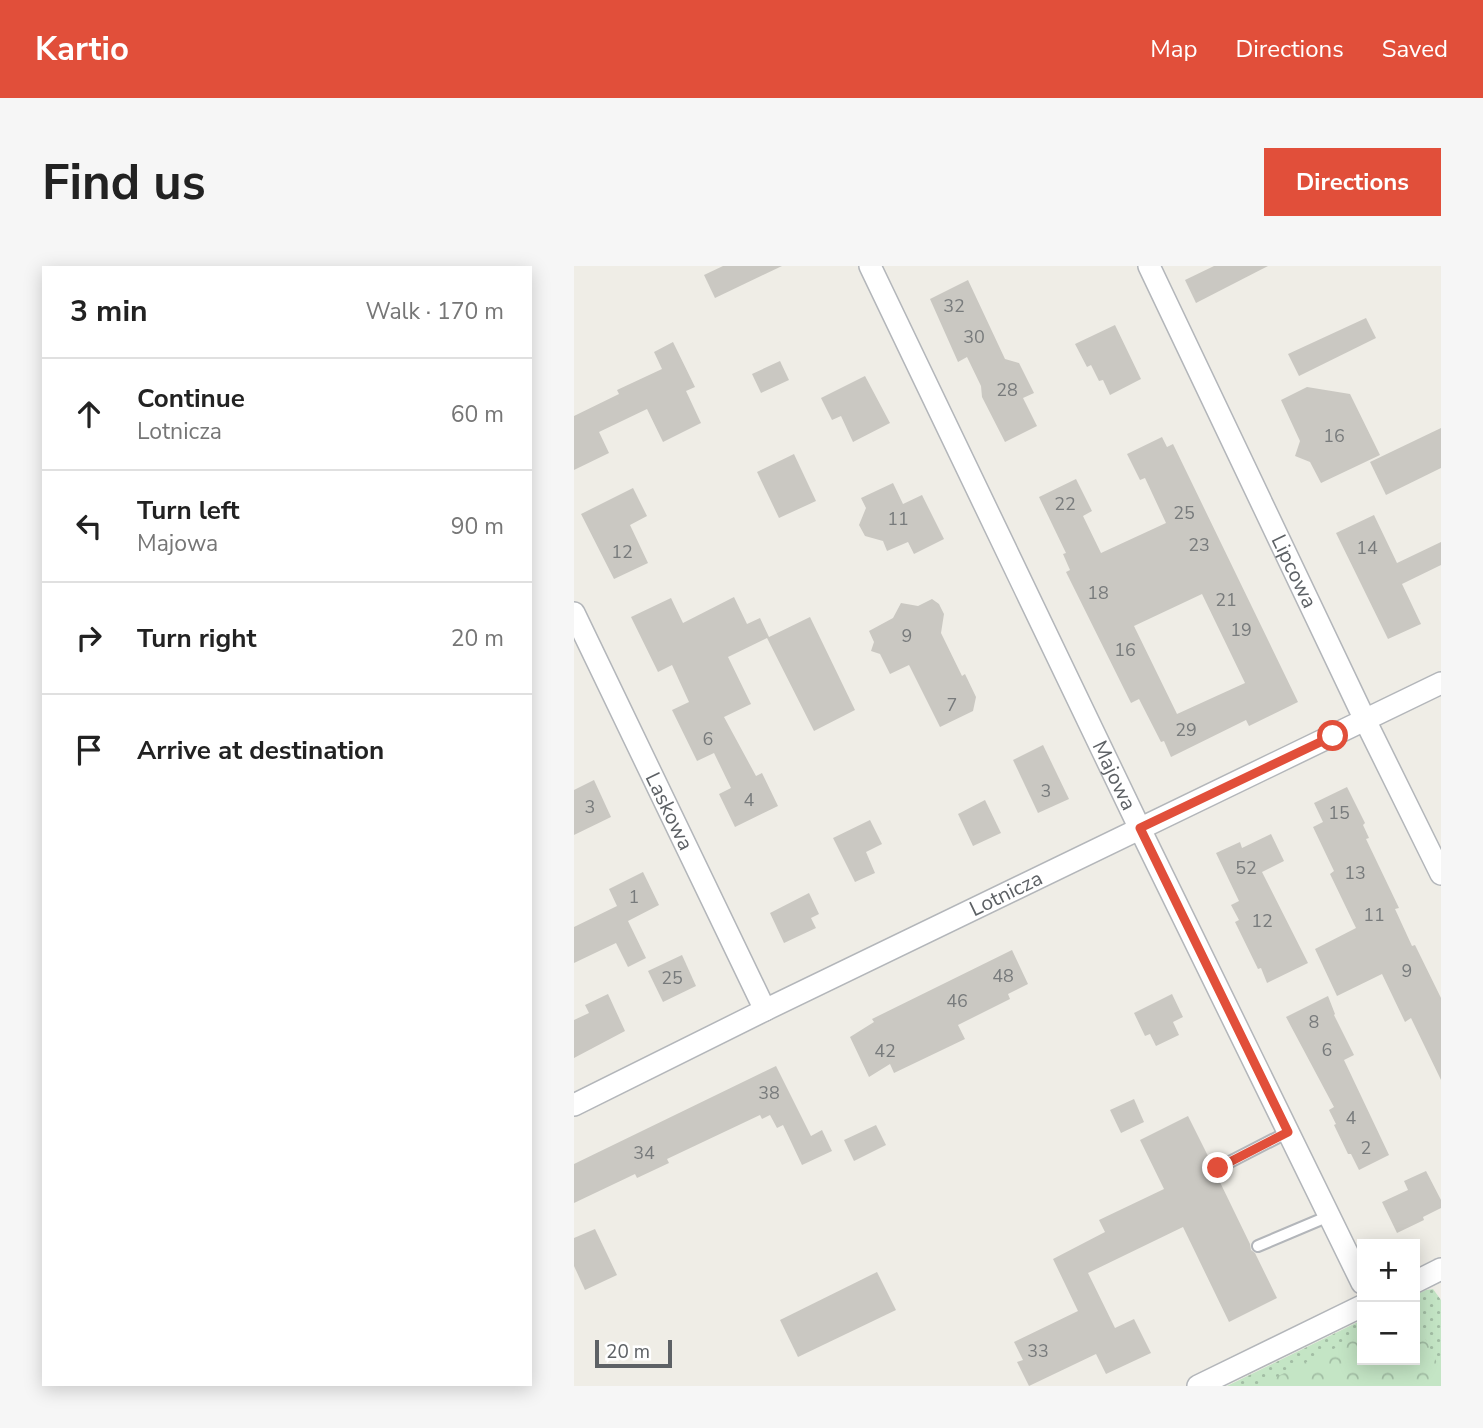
<!DOCTYPE html>
<html lang="en">
<head>
<meta charset="utf-8">
<style>
	:root { --surface:#fff; --page:#f6f6f6; --text:#222; --muted:#767676; --line:#e0e0e0; --accent:#e14f3a }
	body { margin:0; font-family:"Nunito Sans",sans-serif; background:var(--page); color:var(--text) }
	.controls { position:absolute; right:21px; bottom:21px; display:grid; overflow:hidden; border-radius:0px; box-shadow:0 4px 18px #0003 }
	.controls button { width:63px; height:63px; display:grid; place-items:center; padding:0; border:0; border-bottom:2px solid var(--line); background:var(--surface); color:var(--text); font:35px sans-serif }
	.scale { position:absolute; left:21px; bottom:18px; width:77px; box-sizing:border-box; padding-left:7px; border:4px solid #5d6165; border-top:0; font-size:19px; line-height:24px; white-space:nowrap; color:#5d6165; -webkit-text-stroke:5px #fff; paint-order:stroke }
	.stop { position:absolute; width:21px; height:21px; margin:-16px; border:5px solid #e14f3a; border-radius:50%; background:#fff }
	.stop.end { background:#e14f3a; border-color:#fff; box-shadow:0 2px 7px #0008 }
	.list { margin:0; padding:0; list-style:none }
	h2 { display:flex; justify-content:space-between; align-items:center; height:91px; margin:0; padding:0 28px; font-size:30px }
	h2 small { font-size:23px; font-weight:400; color:var(--muted) }
	.list li { display:grid; grid-template-columns:46px 1fr auto; gap:21px; align-items:center; box-sizing:border-box; height:112px; padding:0 28px; border-top:2px solid var(--line) }
	.list b { display:block; font-size:26px; white-space:nowrap }
	.list p { margin:0; font-size:23px; white-space:nowrap; color:var(--muted) }
	.list em { font-size:23px; font-style:normal; color:var(--muted) }
	.icon { flex:none; width:38px; height:38px; fill:none; stroke:currentColor; stroke-width:2; stroke-linecap:round; stroke-linejoin:round }
	.map { position:relative; flex:none; width:867px; height:1120px; overflow:hidden; border-radius:0px }
	header { display:flex; align-items:center; gap:42px; box-sizing:border-box; height:98px; padding:0 35px; background:var(--accent); color:#fff }
	header strong { font-size:33px }
	nav { display:flex; gap:38px; margin-inline-start:auto; font-size:24px }
	.intro { display:flex; align-items:center; justify-content:space-between; box-sizing:border-box; height:168px; padding:0 42px }
	h1 { margin:0; font-size:49px }
	.button { padding:18px 32px; border-radius:0px; background:var(--accent); color:#fff; font-size:24px; font-weight:700 }
	main { display:flex; gap:42px; padding:0 42px }
	aside { flex:1; background:var(--surface); border-radius:0px; box-shadow:0 4px 18px #0003 }
	.map>svg:first-child { display:block }
	.grass { fill:url(#grass-dots) }
	.forest { fill:url(#forest-crowns) }
	.building { fill:#cac8c2; fill-rule:evenodd }
	.lines { fill:none; stroke-linecap:round; stroke-linejoin:round }
	.service-casing { stroke:#b3b6ba; stroke-width:14 }
	.minor-casing { stroke:#b3b6ba; stroke-width:24 }
	.service { stroke:#fff; stroke-width:10 }
	.minor { stroke:#fff; stroke-width:21 }
	.route { stroke:#e14f3a; stroke-width:9 }
	.labels { text-anchor:middle; dominant-baseline:central; stroke-width:5; stroke-linejoin:round; paint-order:stroke }
	.number-label { font-size:18px; fill:#787b7c }
	.street-label { font-size:21px; fill:#5d6165; stroke:#fff }
</style>
</head>
<body>
<header>
<strong>Kartio</strong>
<nav><a>Map</a><a>Directions</a><a>Saved</a></nav>
</header>
<div class="intro"><h1>Find us</h1><a class="button">Directions</a></div>
<main>
<aside>
<h2>3 min<small>Walk · 170 m</small></h2>
<ul class="list">
<li><svg class="icon" aria-label="ahead" viewBox="0 0 24 24"><path d="M12 20V5M6 11l6-6 6 6"/></svg><div><b>Continue</b><p>Lotnicza</p></div><em>60 m</em></li>
<li><svg class="icon" aria-label="left" viewBox="0 0 24 24"><path d="M17 20v-9H6M10 6l-5 5 5 5"/></svg><div><b>Turn left</b><p>Majowa</p></div><em>90 m</em></li>
<li><svg class="icon" aria-label="right" viewBox="0 0 24 24"><path d="M7 20v-9h11M14 6l5 5-5 5"/></svg><div><b>Turn right</b></div><em>20 m</em></li>
<li><svg class="icon" aria-label="arrive" viewBox="0 0 24 24"><path d="M6 21V4h12l-3 4 3 4H6"/></svg><div><b>Arrive at destination</b></div></li>
</ul>
</aside>
<div class="map">
<svg width="867" height="1120" viewBox="0 0 867 1120">
	<defs>
		<pattern id="grass-dots" width="8" height="8" patternUnits="userSpaceOnUse" patternTransform="scale(1.75)"><rect width="8" height="8" fill="#c4e5c5"/><path d="M2 2h.1M6 6h.1" fill="none" stroke="#a2bda4" stroke-width="1.8" stroke-linecap="round"/></pattern>
		<pattern id="forest-crowns" width="20" height="18" patternUnits="userSpaceOnUse" patternTransform="scale(1.75)"><rect width="20" height="18" fill="#c4e5c5"/><path d="M2 6a3 3 0 1 1 6 0M12 15a3 3 0 1 1 6 0" fill="none" stroke="#a2bda4"/></pattern>
	</defs>
	<rect width="100%" height="100%" fill="#efede6"/>
	<path class="grass" d="M 859,1023 L 867,1034 L 867,1120 L 653,1120 L 788,1054 L 788,1094 L 841,1094 L 841,1029 L 852,1024 Z"/>
	<path class="forest" d="M 841,1051 L 864,1099 L 867,1098 L 867,1120 L 684,1120 L 788,1069 L 788,1094 L 841,1094 Z"/>
	<g class="building">
		<path d="M 149,0 L 208,0 L 141,32 L 130,9 Z"/>
		<path d="M 640,0 L 694,0 L 622,37 L 611,14 Z"/>
		<path d="M 394,14 L 431,93 L 445,97 L 460,127 L 449,132 L 463,160 L 431,176 L 408,131 L 407,120 L 393,91 L 384,96 L 356,33 Z"/>
		<path d="M 792,52 L 802,72 L 725,110 L 714,88 Z"/>
		<path d="M 541,59 L 567,113 L 536,129 L 529,114 L 525,115 L 517,99 L 513,101 L 501,78 Z"/>
		<path d="M 99,76 L 121,121 L 112,125 L 127,157 L 89,176 L 73,143 L 25,166 L 35,187 L 0,204 L 0,150 L 45,128 L 43,124 L 88,103 L 80,86 Z"/>
		<path d="M 206,95 L 215,114 L 187,127 L 178,108 Z"/>
		<path d="M 291,110 L 316,157 L 279,176 L 267,150 L 258,154 L 247,132 Z"/>
		<path d="M 733,121 L 776,128 L 806,189 L 747,217 L 736,196 L 721,190 L 726,175 L 707,134 Z"/>
		<path d="M 867,162 L 867,202 L 812,229 L 796,196 Z"/>
		<path d="M 588,171 L 593,181 L 599,178 L 724,436 L 675,460 L 672,454 L 597,491 L 590,475 L 587,476 L 565,433 L 557,437 L 492,306 L 496,304 L 489,288 L 492,287 L 465,231 L 502,213 L 518,245 L 509,250 L 527,287 L 592,257 L 571,212 L 566,214 L 553,188 ZM 628,328 L 671,417 L 603,448 L 560,360 Z"/>
		<path d="M 220,188 L 242,235 L 205,252 L 183,206 Z"/>
		<path d="M 319,217 L 329,238 L 348,229 L 370,273 L 340,288 L 334,276 L 313,285 L 309,275 L 291,270 L 285,259 L 292,242 L 287,232 Z"/>
		<path d="M 59,222 L 73,250 L 56,259 L 74,297 L 40,313 L 7,248 Z"/>
		<path d="M 800,249 L 823,297 L 867,276 L 867,299 L 828,318 L 847,358 L 814,373 L 762,267 Z"/>
		<path d="M 160,331 L 173,358 L 186,352 L 195,371 L 236,351 L 281,444 L 240,465 L 193,372 L 154,391 L 177,438 L 150,451 L 182,510 L 188,507 L 204,540 L 161,561 L 145,528 L 157,522 L 140,487 L 123,495 L 98,444 L 115,436 L 98,399 L 84,406 L 57,351 L 97,332 L 109,357 Z"/>
		<path d="M 358,333 L 365,338 L 370,348 L 367,367 L 388,410 L 391,408 L 402,431 L 399,445 L 366,461 L 335,399 L 316,408 L 306,388 L 297,385 L 300,376 L 295,365 L 319,352 L 327,337 L 344,340 Z"/>
		<path d="M 469,479 L 495,533 L 464,547 L 439,494 Z"/>
		<path d="M 20,514 L 37,551 L 0,569 L 0,524 Z"/>
		<path d="M 773,521 L 791,557 L 789,559 L 795,572 L 792,573 L 825,642 L 821,643 L 838,680 L 841,679 L 867,732 L 867,814 L 837,752 L 831,756 L 808,708 L 763,730 L 741,683 L 782,662 L 756,608 L 760,605 L 739,561 L 749,556 L 740,537 Z"/>
		<path d="M 411,534 L 427,567 L 399,580 L 384,548 Z"/>
		<path d="M 296,554 L 308,578 L 292,586 L 301,607 L 281,616 L 259,572 Z"/>
		<path d="M 697,568 L 710,595 L 688,606 L 734,697 L 693,717 L 687,702 L 684,703 L 661,656 L 665,654 L 657,639 L 665,635 L 642,587 L 666,576 L 668,582 Z"/>
		<path d="M 69,606 L 85,639 L 54,655 L 72,692 L 54,701 L 42,677 L 0,697 L 0,661 L 43,640 L 35,623 Z"/>
		<path d="M 235,627 L 245,648 L 237,652 L 242,662 L 210,677 L 196,647 Z"/>
		<path d="M 438,684 L 454,718 L 434,728 L 436,733 L 384,759 L 391,773 L 320,807 L 316,798 L 295,811 L 276,771 L 300,756 L 298,753 Z"/>
		<path d="M 108,689 L 122,720 L 89,736 L 74,705 Z"/>
		<path d="M 34,728 L 51,765 L 0,792 L 0,754 L 15,747 L 11,739 Z"/>
		<path d="M 598,728 L 609,751 L 599,756 L 605,769 L 582,780 L 576,768 L 571,770 L 560,747 Z"/>
		<path d="M 754,730 L 761,748 L 760,749 L 780,789 L 770,794 L 815,889 L 785,904 L 777,888 L 774,888 L 760,859 L 762,858 L 755,844 L 760,841 L 712,751 Z"/>
		<path d="M 202,800 L 237,870 L 248,864 L 258,885 L 228,899 L 209,859 L 203,862 L 196,849 L 188,853 L 186,849 L 93,893 L 95,897 L 63,912 L 61,908 L 0,937 L 0,898 Z"/>
		<path d="M 560,833 L 570,856 L 547,867 L 536,844 Z"/>
		<path d="M 614,850 L 638,898 L 637,905 L 643,910 L 676,978 L 677,984 L 681,987 L 703,1032 L 655,1056 L 609,961 L 514,1007 L 541,1062 L 560,1053 L 577,1087 L 532,1108 L 522,1088 L 455,1120 L 443,1096 L 449,1094 L 440,1076 L 504,1045 L 479,993 L 531,966 L 525,954 L 590,923 L 566,874 Z"/>
		<path d="M 302,859 L 312,879 L 280,895 L 270,874 Z"/>
		<path d="M 852,905 L 867,934 L 867,942 L 849,951 L 850,954 L 823,967 L 808,936 L 834,924 L 830,915 Z"/>
		<path d="M 21,963 L 43,1009 L 11,1024 L 0,1000 L 0,972 Z"/>
		<path d="M 303,1006 L 322,1044 L 224,1091 L 206,1054 Z"/>
	</g>
	<g class="lines">
		<g class="service-casing">
			<g id="service">
				<path d="M 644,902 L 714,866"/>
				<path d="M 684,980 L 755,950"/>
			</g>
		</g>
		<g class="minor-casing">
			<g id="minor">
				<path id="s1" d="M 296,0 L 566,563 L 788,1017"/>
				<path id="s2" d="M 575,0 L 791,454 L 867,608"/>
				<path id="s3" d="M 0,347 L 191,744"/>
				<path id="s4" d="M 0,839 L 191,744 L 867,417"/>
				<path d="M 841,1016 L 867,1003"/>
				<path d="M 624,1120 L 788,1040"/>
			</g>
		</g>
		<use href="#service" class="service"/>
		<use href="#minor" class="minor"/>
	</g>
	<g class="lines">
		<path class="route" d="M 644,902 L 714,866 L 566,562 L 759,470"/>
	</g>
	<g class="labels">
		<g class="number-label">
			<text x="380" y="40">32</text>
			<text x="400" y="71">30</text>
			<text x="433" y="124">28</text>
			<text x="760" y="170">16</text>
			<text x="491" y="238">22</text>
			<text x="610" y="247">25</text>
			<text x="324" y="253">11</text>
			<text x="625" y="279">23</text>
			<text x="793" y="282">14</text>
			<text x="48" y="286">12</text>
			<text x="524" y="327">18</text>
			<text x="652" y="334">21</text>
			<text x="667" y="364">19</text>
			<text x="333" y="370">9</text>
			<text x="551" y="384">16</text>
			<text x="378" y="439">7</text>
			<text x="612" y="464">29</text>
			<text x="134" y="473">6</text>
			<text x="472" y="525">3</text>
			<text x="175" y="534">4</text>
			<text x="16" y="541">3</text>
			<text x="765" y="547">15</text>
			<text x="672" y="602">52</text>
			<text x="781" y="607">13</text>
			<text x="60" y="631">1</text>
			<text x="800" y="649">11</text>
			<text x="688" y="655">12</text>
			<text x="833" y="705">9</text>
			<text x="429" y="710">48</text>
			<text x="98" y="712">25</text>
			<text x="383" y="735">46</text>
			<text x="740" y="756">8</text>
			<text x="753" y="784">6</text>
			<text x="311" y="785">42</text>
			<text x="195" y="827">38</text>
			<text x="777" y="852">4</text>
			<text x="792" y="882">2</text>
			<text x="70" y="887">34</text>
			<text x="464" y="1085">33</text>
		</g>
		<g class="street-label">
			<text stroke="none"><textPath href="#s2" startOffset="338">Lipcowa</textPath></text>
			<text stroke="none"><textPath href="#s1" startOffset="565">Majowa</textPath></text>
			<text stroke="none"><textPath href="#s3" startOffset="220">Laskowa</textPath></text>
			<text stroke="none"><textPath href="#s4" startOffset="481">Lotnicza</textPath></text>
		</g>
	</g>
</svg>
<div class="controls">
<button>+</button>
<button>−</button>
</div>
<div class="scale">20 m</div>
<div class="stop" style="left:759px;top:470px"></div>
<div class="stop end" style="left:644px;top:902px"></div>
</div>
</main>
</body>
</html>
